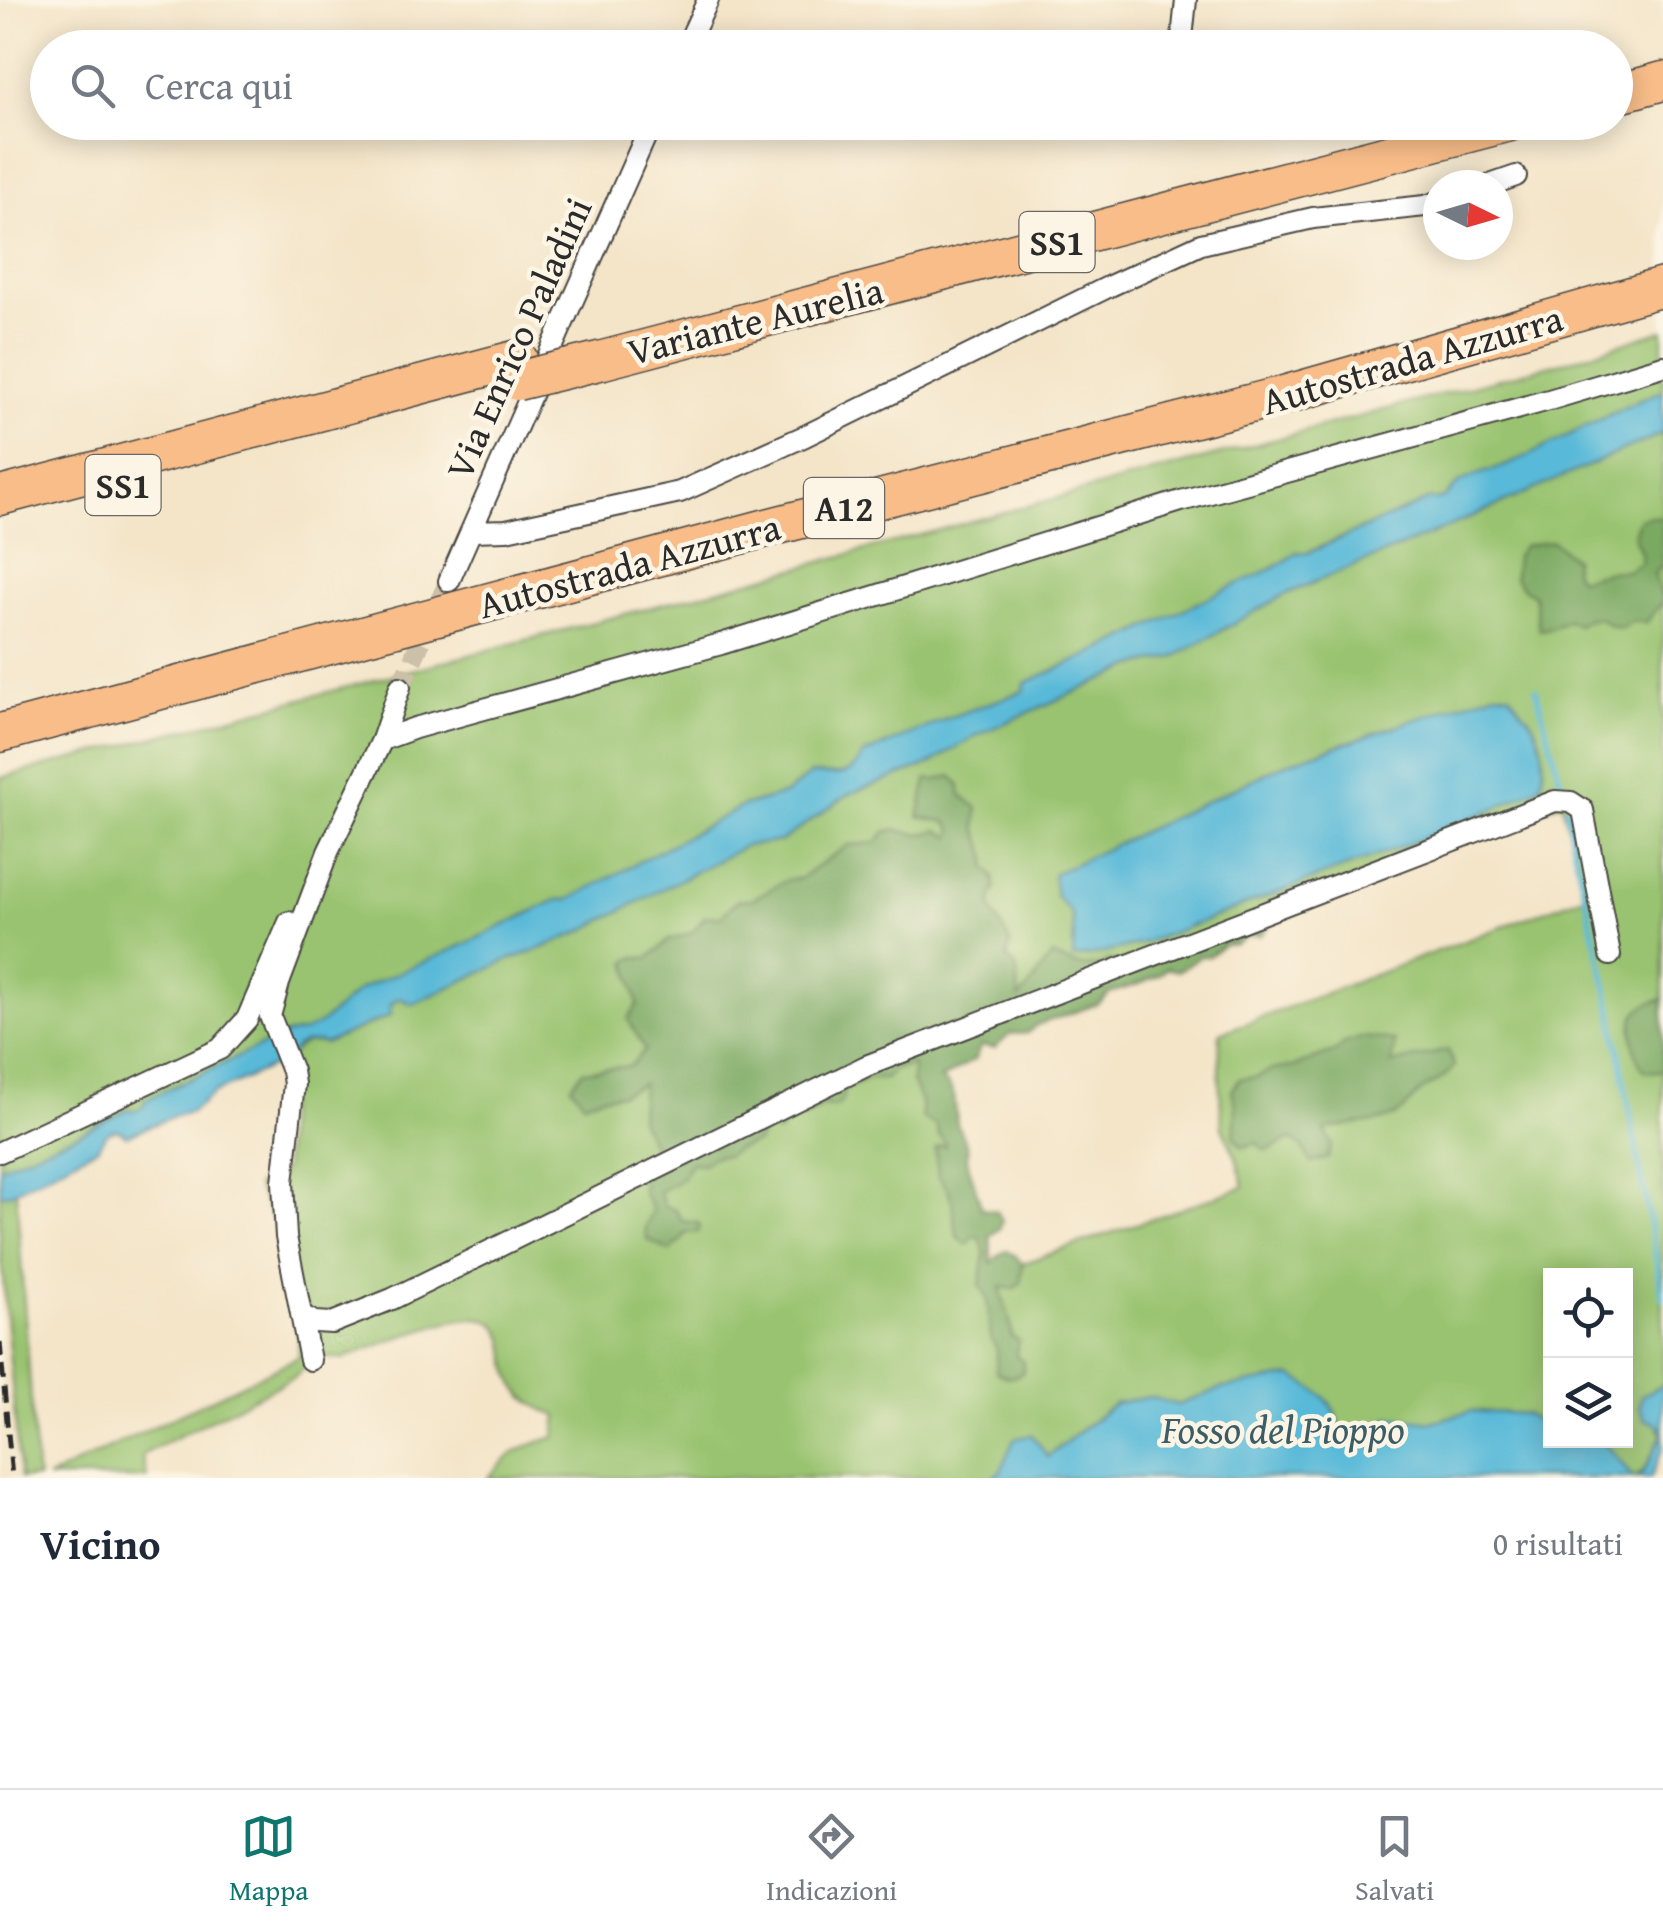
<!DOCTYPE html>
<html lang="it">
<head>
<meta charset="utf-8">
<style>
	:root { --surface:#fff; --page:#f6f6f7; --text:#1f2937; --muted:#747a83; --line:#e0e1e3; --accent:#0f766e }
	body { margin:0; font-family:"Gentium Book Plus",serif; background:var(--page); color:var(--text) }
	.controls { position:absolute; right:30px; bottom:30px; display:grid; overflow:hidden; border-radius:0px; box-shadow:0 5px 25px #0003 }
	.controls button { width:90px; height:90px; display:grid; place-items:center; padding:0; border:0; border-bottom:2px solid var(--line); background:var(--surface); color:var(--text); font:50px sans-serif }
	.compass { position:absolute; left:1423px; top:170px; width:90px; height:90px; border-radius:50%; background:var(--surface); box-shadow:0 5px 25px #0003; rotate:95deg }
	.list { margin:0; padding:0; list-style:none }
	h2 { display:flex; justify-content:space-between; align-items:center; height:130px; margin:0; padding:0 40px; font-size:42px }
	h2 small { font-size:32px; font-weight:400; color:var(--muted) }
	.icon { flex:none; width:55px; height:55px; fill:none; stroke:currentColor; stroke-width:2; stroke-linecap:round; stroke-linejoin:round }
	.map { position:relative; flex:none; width:1663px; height:1478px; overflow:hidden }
	.search { position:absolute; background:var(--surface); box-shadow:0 5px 25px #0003; left:30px; right:30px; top:30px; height:110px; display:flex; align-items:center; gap:25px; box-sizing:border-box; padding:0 35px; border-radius:55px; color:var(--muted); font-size:38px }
	.sheet { height:310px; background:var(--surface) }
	nav { display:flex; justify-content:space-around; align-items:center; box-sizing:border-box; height:140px; border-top:2px solid var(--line); background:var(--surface); font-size:28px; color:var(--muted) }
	nav a { display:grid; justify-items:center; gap:5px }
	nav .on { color:var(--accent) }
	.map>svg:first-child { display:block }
	.green { fill:#99c36f; stroke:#62774d; stroke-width:2.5; fill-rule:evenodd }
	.forest { fill:#7aa962; stroke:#526a46; stroke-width:2.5 }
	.water { fill:#59b9d8; stroke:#427282; stroke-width:2.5 }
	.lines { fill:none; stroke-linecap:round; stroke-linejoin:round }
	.stream { stroke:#59b9d8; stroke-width:5 }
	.street-tunnel { stroke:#ccc0a9; stroke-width:20; stroke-dasharray:20 10; stroke-linecap:butt }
	.street-casing { stroke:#494743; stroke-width:24 }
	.highway-casing { stroke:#494743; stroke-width:41 }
	.street { stroke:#fff; stroke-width:20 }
	.highway { stroke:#f8bd89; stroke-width:38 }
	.rail { stroke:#2b2b2b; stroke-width:5; stroke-dasharray:15 8; stroke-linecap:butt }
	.highway-bridge-casing { stroke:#494743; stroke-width:41; stroke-linecap:butt }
	.highway-bridge { stroke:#f8bd89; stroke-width:38 }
	.labels { text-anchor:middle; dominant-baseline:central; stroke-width:9; stroke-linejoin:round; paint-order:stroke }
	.shield { fill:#fcf5e5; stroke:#6a6863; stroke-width:2.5 }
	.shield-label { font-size:35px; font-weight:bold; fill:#2b2b2b }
	.street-label { font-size:38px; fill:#2b2b2b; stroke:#fcf5e5 }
	.water-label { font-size:40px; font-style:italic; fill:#3b5d68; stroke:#fcf5e5 }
</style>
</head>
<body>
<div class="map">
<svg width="1663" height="1478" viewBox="0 0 1663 1478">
	<rect width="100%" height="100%" fill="#fcf5e5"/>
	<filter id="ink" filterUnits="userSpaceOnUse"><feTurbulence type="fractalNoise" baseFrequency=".01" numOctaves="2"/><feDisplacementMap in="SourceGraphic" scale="20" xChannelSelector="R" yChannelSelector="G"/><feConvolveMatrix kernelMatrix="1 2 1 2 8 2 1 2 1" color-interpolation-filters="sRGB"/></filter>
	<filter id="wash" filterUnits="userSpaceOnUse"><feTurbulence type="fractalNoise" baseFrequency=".0048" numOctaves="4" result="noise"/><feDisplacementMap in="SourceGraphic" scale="40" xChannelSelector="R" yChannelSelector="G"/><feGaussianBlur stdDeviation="2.25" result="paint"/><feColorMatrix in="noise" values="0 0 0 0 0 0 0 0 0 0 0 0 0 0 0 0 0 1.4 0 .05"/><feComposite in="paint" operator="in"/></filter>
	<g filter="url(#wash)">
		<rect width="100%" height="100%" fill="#f4e5c9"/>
		<g class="green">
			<path d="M 1663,330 L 1663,391 C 1610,411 1562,441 1510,464 C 1496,470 1471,475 1459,484 C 1446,494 1449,501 1428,500 L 1307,553 L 1297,552 C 1276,570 1247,579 1222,591 C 1157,623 1092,655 1026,683 L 1025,691 L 948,718 L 863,755 C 852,779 833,775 810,774 L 786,794 L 743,806 L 568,900 L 557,900 L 459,947 L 303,1033 L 285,1035 L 158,1094 L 145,1101 L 144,1106 L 134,1111 L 129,1109 L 85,1131 L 0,1167 L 0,778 L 694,596 L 1584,356 Z"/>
			<path d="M 1663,433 L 1663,1385 L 1642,1395 C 1648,1407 1660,1424 1662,1435 C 1652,1449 1649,1473 1633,1478 L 1611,1450 L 1599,1441 L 1626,1440 L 1626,1276 L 1550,1276 L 1550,1430 L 1525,1414 L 1471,1411 L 1432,1422 L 1391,1417 L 1354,1439 L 1223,1388 L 1178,1405 L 1150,1397 L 1115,1403 L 1047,1457 L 1001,1471 L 991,1478 L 488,1478 C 512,1450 521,1447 555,1437 L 558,1416 C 540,1409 526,1402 515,1385 C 501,1364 516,1320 476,1318 C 448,1316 372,1348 342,1359 C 318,1354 312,1358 296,1376 L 142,1455 L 147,1478 L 47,1478 L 299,1357 L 298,1335 L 275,1223 L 256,1186 L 284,1170 L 287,1060 C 296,1047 308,1038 324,1044 L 390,1016 L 390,1005 L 399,998 L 413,1004 L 508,960 L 540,949 L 580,932 L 745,846 L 781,841 L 849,794 L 928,765 L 975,736 L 1134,666 L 1174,657 L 1286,594 L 1434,533 ZM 1496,692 L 1510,694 C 1517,706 1524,711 1531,721 C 1542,737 1547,767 1540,786 C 1456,830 1365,859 1277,892 C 1212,917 1142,950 1073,958 L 1074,935 L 1072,914 L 1220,795 L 1287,763 ZM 1562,802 L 1584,896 L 1220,1033 L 1219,1075 L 1222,1127 L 1236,1157 L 1244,1187 L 992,1274 L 990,1236 L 974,1190 L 967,1160 L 967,1147 L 957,1124 L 954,1096 L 949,1086 L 941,1080 C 956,1067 970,1067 981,1046 L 995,1048 L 1010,1034 L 1027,1033 L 1036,1025 L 1098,1004 L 1110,993 L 1144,982 L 1161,974 L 1166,968 L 1178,971 L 1200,956 L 1209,956 L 1223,945 L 1235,944 L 1249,935 L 1261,935 L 1273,909 Z"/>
			<path d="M 16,1190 L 36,1470 L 38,1478 L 20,1478 L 0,1243 L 0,1194 Z"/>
		</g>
		<g class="forest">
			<path d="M 1647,517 L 1658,517 L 1663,520 L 1663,563 L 1654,574 L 1663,601 L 1646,623 C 1635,619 1630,621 1622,628 L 1609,625 L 1600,618 L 1588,619 L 1578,625 L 1567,620 L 1551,628 L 1539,630 L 1534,595 L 1523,588 L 1514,577 L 1516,556 L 1523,546 L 1552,541 L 1574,559 L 1573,571 L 1579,579 L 1607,572 L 1627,571 L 1641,563 C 1644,542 1626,546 1640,519 Z"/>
			<path d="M 951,776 L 959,783 L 961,795 L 978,808 L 976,826 L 987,855 L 987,868 L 994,876 L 996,888 C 982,911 1002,921 1010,943 L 1007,958 L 1016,967 L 1019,998 C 1031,988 1041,968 1052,956 C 1072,965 1091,972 1110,960 L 1119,963 L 1274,920 L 1261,935 L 1249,935 L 1235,944 L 1223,945 L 1209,956 L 1200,956 L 1178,971 L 1166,968 L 1161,974 L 1144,982 L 1110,993 L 1098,1004 L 1036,1025 L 1027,1033 L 1010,1034 L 995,1048 L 981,1046 L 975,1059 L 941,1079 L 949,1086 L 954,1096 L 957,1124 L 967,1147 L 967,1160 L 982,1209 L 996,1211 L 1002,1220 L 1000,1228 L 990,1236 L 991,1263 L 1000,1254 L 1007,1251 L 1015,1255 L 1023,1265 L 1021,1283 L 1014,1289 L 1001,1287 C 1002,1304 1013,1319 1011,1336 L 1018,1340 L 1016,1356 L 1023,1362 L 1023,1372 C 1013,1379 1007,1379 996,1372 L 997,1350 L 991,1339 L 987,1296 L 980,1285 L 985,1254 L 980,1237 L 974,1236 L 968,1244 L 964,1243 L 957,1236 L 952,1202 L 948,1189 L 938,1176 L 935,1149 L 939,1146 L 945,1146 L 944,1141 L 939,1136 L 936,1125 L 922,1118 L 921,1102 L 912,1081 L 913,1065 L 895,1069 L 886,1079 L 868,1079 L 845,1089 L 841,1102 L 836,1107 L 824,1106 L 811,1114 C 796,1111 789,1124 778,1133 L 771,1130 L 762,1131 L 757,1143 L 736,1149 L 727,1156 C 717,1155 711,1156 704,1164 L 691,1163 L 681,1179 L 659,1192 L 664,1206 L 675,1209 L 682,1221 L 698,1223 L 700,1226 L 698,1232 L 686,1233 L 682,1239 L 670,1251 L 647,1239 L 645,1228 L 652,1210 C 650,1204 646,1200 644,1194 C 639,1181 648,1162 655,1151 L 640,1119 L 642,1084 L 621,1094 L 603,1096 L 584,1102 L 571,1086 L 583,1071 L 630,1066 L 645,1050 L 628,1019 L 638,1004 L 627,962 L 635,957 L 649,958 L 669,940 L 693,932 L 704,917 L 721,916 L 738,900 L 752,899 L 787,880 L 801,878 L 848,845 L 876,843 L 885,832 L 895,829 C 909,834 923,836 938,830 L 951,837 L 953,830 L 947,822 L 919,817 L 927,779 L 937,780 Z"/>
			<path d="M 1663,999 L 1663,1071 C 1660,1071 1649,1072 1646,1071 C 1635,1066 1629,1026 1635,1016 C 1641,1005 1652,1002 1663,999 Z"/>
			<path d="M 1364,1037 L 1395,1041 L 1391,1064 L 1448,1050 L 1454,1066 C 1446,1078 1435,1082 1423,1090 C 1412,1097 1408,1110 1395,1116 C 1372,1126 1348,1123 1325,1130 L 1332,1144 L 1328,1158 L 1311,1163 L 1301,1145 L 1292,1139 L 1266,1151 L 1256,1143 L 1243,1147 L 1234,1137 L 1236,1106 L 1232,1091 L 1239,1079 L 1256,1077 L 1272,1070 L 1296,1066 L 1336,1051 L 1344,1043 Z"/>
		</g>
		<g class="water">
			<path d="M 1663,391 L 1663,433 L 1434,533 L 1286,594 L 1174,657 L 1134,666 L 975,736 L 928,765 L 849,794 L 781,841 L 745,846 L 580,932 L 540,949 L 508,960 L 413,1004 L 399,998 L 390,1005 L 391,1015 L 324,1044 L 319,1042 L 304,1043 L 296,1047 L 287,1060 L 214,1093 L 191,1112 L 174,1116 L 126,1136 C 114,1123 104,1134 98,1147 L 9,1194 L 0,1194 L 0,1167 L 85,1131 L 129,1109 L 135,1111 L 144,1106 L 144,1101 L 158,1094 L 285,1035 L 303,1032 L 321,1023 L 360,989 L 463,945 L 557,900 L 568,900 L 743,806 L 786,794 L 811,774 C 833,775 853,779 863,755 L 948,718 L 1024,691 L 1025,683 C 1092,655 1157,623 1222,591 C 1247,579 1276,570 1297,552 L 1308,553 L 1428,500 C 1449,501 1446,494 1459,483 C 1471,475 1496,470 1510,464 C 1562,441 1610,411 1663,391 Z"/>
			<path d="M 1496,692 L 1510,694 C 1517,707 1524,711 1531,721 C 1542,737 1547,767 1540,786 C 1456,830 1365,859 1277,893 C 1214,916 1139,951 1073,958 L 1074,935 L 1072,914 L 1056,896 L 1053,874 L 1287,763 Z"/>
			<path d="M 1292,1376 C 1318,1390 1338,1402 1341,1434 L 1354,1439 L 1391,1417 L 1432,1422 L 1471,1411 L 1525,1414 L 1550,1430 L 1550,1440 L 1599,1441 L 1611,1450 L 1633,1478 L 991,1478 L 1001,1471 L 1014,1439 L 1032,1435 L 1048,1457 L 1115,1403 L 1150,1397 L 1178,1405 L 1223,1388 Z"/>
			<path d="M 1663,1385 L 1663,1448 L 1651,1478 L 1637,1478 C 1650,1468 1653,1449 1662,1435 C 1660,1424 1656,1421 1645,1420 L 1640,1407 L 1642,1395 Z"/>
		</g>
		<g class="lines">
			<g class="stream">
				<path d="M 1536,689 L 1565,797"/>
				<path d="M 1566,808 L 1572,841 L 1611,1006 L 1663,1298"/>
			</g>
		</g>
	</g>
	<g filter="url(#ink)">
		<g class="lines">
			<path class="street-tunnel" d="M 400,687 L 449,581"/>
			<g class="street-casing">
				<g id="street">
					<path d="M 686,48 L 708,0"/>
					<path d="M 1181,48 L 1186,0"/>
					<path d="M 1490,185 L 1516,176"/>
					<path d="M 472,531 L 506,530 L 680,492 L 805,436 L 1110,286 L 1201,244 L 1313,218 L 1425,206 L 1438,202"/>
					<path d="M 449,581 C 517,428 583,275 652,122"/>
					<path d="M 382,740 L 415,728 L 721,644 L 1181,501 L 1549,400 L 1663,366"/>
					<path d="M 0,1152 L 220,1049 L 247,1019 L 289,922"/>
					<path d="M 303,1316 L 315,1322 L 332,1323 L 392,1299 L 866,1066 L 1555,801 L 1571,802 L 1583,810 L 1610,955"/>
					<path d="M 310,1360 L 286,1237 L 283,1182 L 294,1084 L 292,1071 L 270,1016 L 279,983 L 328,852 L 382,740 L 400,687"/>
				</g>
			</g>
			<g class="highway-casing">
				<g id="highway">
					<path d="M 1616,94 L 1663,81"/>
					<path d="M 603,360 L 1510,122"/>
					<path d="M 0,496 L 518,359"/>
					<path d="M 0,733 L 759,530 L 1284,395 L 1663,287"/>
				</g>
			</g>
			<use href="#street" class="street"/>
			<use href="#highway" class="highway"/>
			<path class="rail" d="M 0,1342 L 12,1478"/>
			<g class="highway-bridge-casing">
				<path id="highway-bridge" d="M 517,381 L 603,360"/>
			</g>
			<use href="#highway-bridge" class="highway-bridge"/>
		</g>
	</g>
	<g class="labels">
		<g class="shield">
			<rect x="1019.5" y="212" width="75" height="60" rx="8"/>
			<rect x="85.5" y="455" width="75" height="60" rx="8"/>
			<rect x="804" y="478" width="80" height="60" rx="8"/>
		</g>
		<g class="shield-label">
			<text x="1057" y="242">SS1</text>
			<text x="123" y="485">SS1</text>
			<text x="844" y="508">A12</text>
		</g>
		<g class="street-label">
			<text transform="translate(755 320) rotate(-14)">Variante Aurelia</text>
			<text transform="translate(518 338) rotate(-66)">Via Enrico Paladini</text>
			<text transform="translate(1412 359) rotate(-16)">Autostrada Azzurra</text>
			<text transform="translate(629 565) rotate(-15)">Autostrada Azzurra</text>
		</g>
		<g class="water-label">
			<text x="1283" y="1428">Fosso del Pioppo</text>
		</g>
	</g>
</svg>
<div class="controls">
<button><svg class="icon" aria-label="locate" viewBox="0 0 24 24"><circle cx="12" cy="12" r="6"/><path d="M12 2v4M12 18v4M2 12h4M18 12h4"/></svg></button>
<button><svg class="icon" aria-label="layers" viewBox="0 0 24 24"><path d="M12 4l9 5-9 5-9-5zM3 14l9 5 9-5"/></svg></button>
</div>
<svg class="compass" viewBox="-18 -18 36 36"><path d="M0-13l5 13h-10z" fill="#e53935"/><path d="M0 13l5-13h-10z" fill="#747a83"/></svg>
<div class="search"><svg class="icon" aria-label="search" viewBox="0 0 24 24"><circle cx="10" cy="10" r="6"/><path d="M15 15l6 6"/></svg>Cerca qui</div>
</div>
<section class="sheet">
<h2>Vicino<small>0 risultati</small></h2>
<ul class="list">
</ul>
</section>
<nav>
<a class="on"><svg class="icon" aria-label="map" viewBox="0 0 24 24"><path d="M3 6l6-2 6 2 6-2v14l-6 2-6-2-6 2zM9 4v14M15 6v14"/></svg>Mappa</a>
<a><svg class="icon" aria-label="directions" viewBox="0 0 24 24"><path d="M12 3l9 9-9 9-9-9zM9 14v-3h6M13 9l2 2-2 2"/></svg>Indicazioni</a>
<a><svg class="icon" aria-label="saved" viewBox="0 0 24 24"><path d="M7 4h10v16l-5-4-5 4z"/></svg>Salvati</a>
</nav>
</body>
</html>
